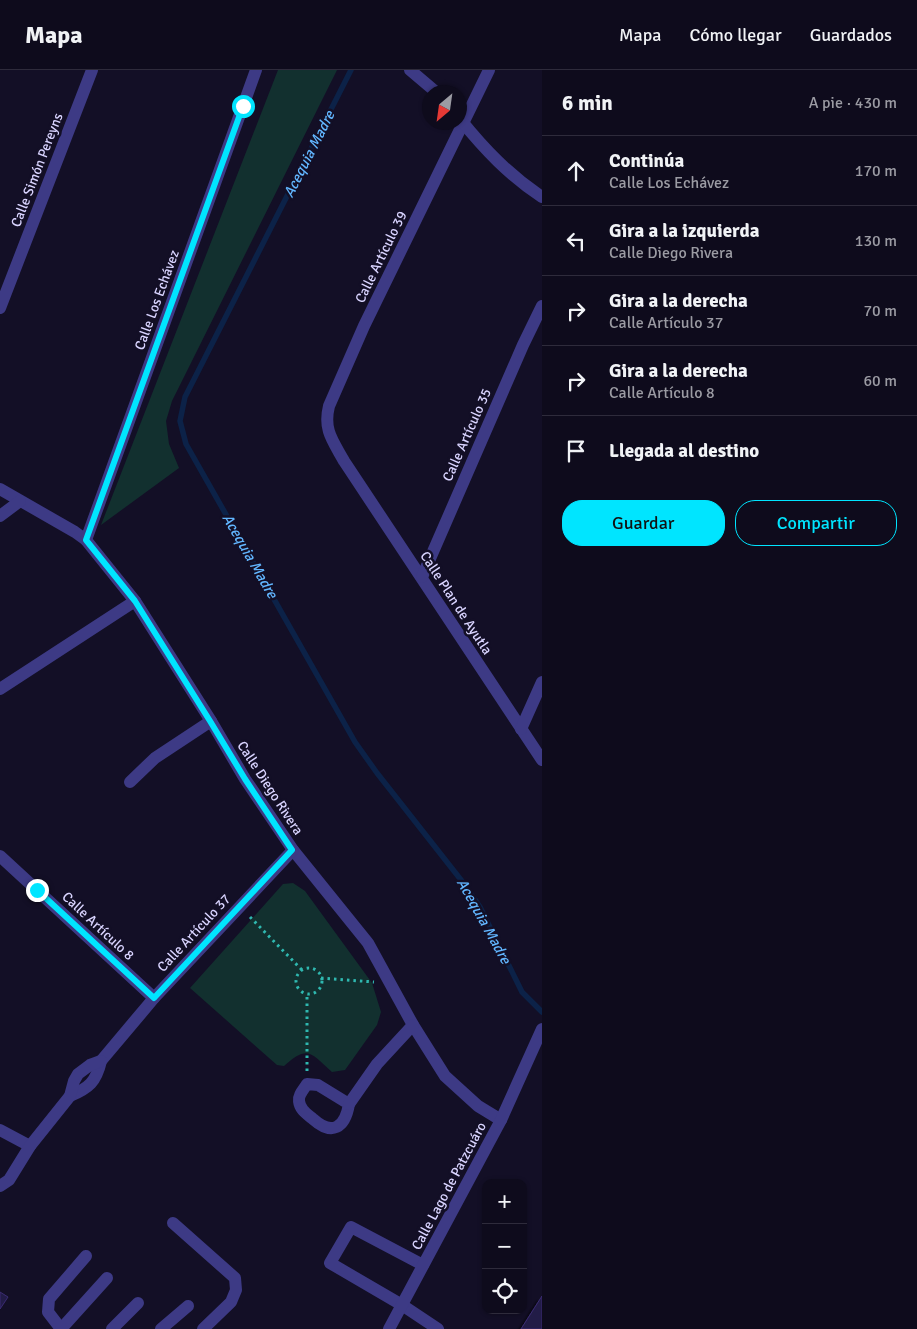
<!DOCTYPE html>
<html lang="es">
<head>
<meta charset="utf-8">
<style>
	:root { --surface:#0e0b1c; --page:#1c1929; --text:#f1f3f6; --muted:#9b9ba3; --line:#2e2b3b; --accent:#00e5ff }
	body { margin:0; font-family:Signika,sans-serif; background:var(--page); color:var(--text) }
	.controls { position:absolute; right:15px; bottom:15px; display:grid; overflow:hidden; border-radius:10px; box-shadow:0 1px 4px #0004 }
	.controls button { width:45px; height:45px; display:grid; place-items:center; padding:0; border:0; border-bottom:1px solid var(--line); background:var(--surface); color:var(--text); font:25px sans-serif }
	.compass { position:absolute; left:422px; top:15px; width:45px; height:45px; border-radius:50%; background:var(--surface); box-shadow:0 1px 4px #0004; rotate:209deg }
	.stop { position:absolute; width:15px; height:15px; margin:-11px; border:4px solid #00e5ff; border-radius:50%; background:#fff }
	.stop.end { background:#00e5ff; border-color:#fff; box-shadow:0 1px 5px #0008 }
	.list { margin:0; padding:0; list-style:none }
	h2 { display:flex; justify-content:space-between; align-items:center; height:65px; margin:0; padding:0 20px; font-size:21px }
	h2 small { font-size:16px; font-weight:400; color:var(--muted) }
	.list li { display:grid; grid-template-columns:32px 1fr auto; gap:15px; align-items:center; box-sizing:border-box; height:70px; padding:0 20px; border-top:1px solid var(--line) }
	.list b { display:block; font-size:19px; white-space:nowrap }
	.list p { margin:0; font-size:16px; white-space:nowrap; color:var(--muted) }
	.list em { font-size:16px; font-style:normal; color:var(--muted) }
	.actions { display:flex; gap:10px; padding:15px 20px }
	.actions a { flex:1; padding:11px 0; border:1px solid var(--accent); border-radius:20px; text-align:center; font-size:18px; color:var(--accent) }
	.actions .main { background:var(--accent); color:#111 }
	.icon { flex:none; width:28px; height:28px; fill:none; stroke:currentColor; stroke-width:2; stroke-linecap:round; stroke-linejoin:round }
	.map { position:relative; flex:none; width:542px; height:1259px; overflow:hidden }
	header { display:flex; align-items:center; gap:30px; box-sizing:border-box; height:70px; padding:0 25px; background:var(--surface); border-bottom:1px solid var(--line) }
	header strong { font-size:24px }
	nav { display:flex; gap:28px; margin-inline-start:auto; font-size:18px }
	main { display:flex }
	aside { flex:1; background:var(--surface) }
	.map>svg:first-child { display:block }
	.green { fill:#12302f }
	.lines { fill:none; stroke-linecap:round; stroke-linejoin:round }
	.stream { stroke:#0c2248; stroke-width:5.5 }
	.building { fill:#241b47; stroke:#3b2d73; filter:url(#shadow) }
	.path { stroke:#2fb8b0; stroke-width:3; stroke-dasharray:2.5 4; stroke-linecap:butt }
	.minor { stroke:#3d3a85; stroke-width:12 }
	.route { stroke:#00e5ff; stroke-width:6 }
	.labels { text-anchor:middle; dominant-baseline:central; stroke-width:5; stroke-linejoin:round; paint-order:stroke }
	.street-label { font-size:14px; fill:#d9d4ff; stroke:#130f26 }
	.water-label { font-size:15px; font-style:italic; fill:#62b6ff; stroke:#130f26 }
</style>
</head>
<body>
<header>
<strong>Mapa</strong>
<nav><a>Mapa</a><a>Cómo llegar</a><a>Guardados</a></nav>
</header>
<main>
<div class="map">
<svg width="542" height="1259" viewBox="0 0 542 1259">
	<defs>
		<filter id="shadow"><feDropShadow dx="-4.5" dy="4.5" stdDeviation="1" flood-color="#0009"/></filter>
	</defs>
	<rect width="100%" height="100%" fill="#130f26"/>
	<g class="green">
		<path d="M 278,0 L 337,0 L 172,331 L 166,351 L 169,374 L 179,398 L 101,455 Z"/>
		<path d="M 293,813 L 305,821 L 372,913 L 381,942 L 377,955 L 345,1000 L 332,1002 C 311,983 308,974 284,996 L 277,995 L 190,918 L 283,814 Z"/>
	</g>
	<g class="lines">
		<path class="stream" d="M 351,0 L 185,327 L 180,351 L 186,374 L 355,672 L 377,703 L 465,815 L 480,837 L 522,922 L 542,942"/>
	</g>
	<g class="building">
		<path d="M 0,1222 L 8,1227 L 0,1239 Z"/>
		<path d="M 542,1226 L 542,1259 L 521,1259 Z"/>
	</g>
	<g class="lines">
		<g class="path">
			<path d="M 250,847 L 302,900"/>
			<circle cx="309" cy="911" r="13"/>
			<path d="M 321,908 L 374,912"/>
			<path d="M 307,1001 L 307,923"/>
		</g>
		<g class="minor">
			<path d="M 410,0 L 436,22"/>
			<path d="M 489,0 L 364,256 L 329,336 C 323,360 333,371 344,391 L 542,690"/>
			<path d="M 460,49 C 485,80 509,105 542,127"/>
			<path d="M 0,238 L 92,0"/>
			<path d="M 0,419 L 75,462 L 86,470 L 135,531 L 211,651 L 245,709 L 293,780 L 368,873 L 413,955 L 445,1006 L 478,1036 L 501,1050"/>
			<path d="M 0,446 L 20,431"/>
			<path d="M 86,470 L 256,0"/>
			<path d="M 422,507 L 523,275 L 542,236"/>
			<path d="M 0,619 L 135,531"/>
			<path d="M 521,659 L 542,612"/>
			<path d="M 130,712 L 155,688 L 211,651"/>
			<path d="M 0,786 L 154,928"/>
			<path d="M 307,1014 L 318,1015 L 349,1034 C 345,1058 332,1066 313,1049 C 307,1044 300,1040 299,1031 C 298,1025 304,1019 307,1014 Z"/>
			<path d="M 70,1026 C 89,1018 96,1012 101,991 L 154,928 L 293,780"/>
			<path d="M 349,1034 L 377,994 L 413,955"/>
			<path d="M 0,1060 L 30,1076"/>
			<path d="M 0,1116 L 9,1110 L 30,1076 L 70,1026 L 74,1011 L 78,1004 L 90,995 L 101,991"/>
			<path d="M 173,1153 L 235,1208 L 236,1220 L 231,1232 L 203,1259"/>
			<path d="M 423,1195 L 351,1157 L 330,1193 L 402,1235 L 438,1259"/>
			<path d="M 61,1259 L 48,1242 L 49,1229 L 86,1186"/>
			<path d="M 61,1259 L 107,1208"/>
			<path d="M 112,1259 L 138,1233"/>
			<path d="M 161,1259 L 188,1236"/>
			<path d="M 389,1259 L 501,1050 L 542,959"/>
		</g>
	</g>
	<g class="lines">
		<path class="route" d="M 37,820 L 154,928 L 292,780 L 245,709 L 210,651 L 135,531 L 86,470 L 243,36"/>
	</g>
	<g class="labels">
		<g class="street-label">
			<text transform="translate(37 100) rotate(-69)">Calle Simón Pereyns</text>
			<text transform="translate(381 187) rotate(-64)">Calle Artículo 39</text>
			<text transform="translate(157 230) rotate(-70)">Calle Los Echávez</text>
			<text transform="translate(467 365) rotate(-66)">Calle Artículo 35</text>
			<text transform="translate(456 533) rotate(57)">Calle Plan de Ayutla</text>
			<text transform="translate(270 718) rotate(57)">Calle Diego Rivera</text>
			<text transform="translate(98 856) rotate(43)">Calle Artículo 8</text>
			<text transform="translate(194 863) rotate(-47)">Calle Artículo 37</text>
			<text transform="translate(449 1116) rotate(-62)">Calle Lago de Patzcuáro</text>
		</g>
		<g class="water-label">
			<text transform="translate(309 84) rotate(-63)">Acequia Madre</text>
			<text transform="translate(250 486) rotate(60)">Acequia Madre</text>
			<text transform="translate(484 851) rotate(61)">Acequia Madre</text>
		</g>
	</g>
</svg>
<div class="controls">
<button>+</button>
<button>−</button>
<button><svg class="icon" aria-label="locate" viewBox="0 0 24 24"><circle cx="12" cy="12" r="6"/><path d="M12 2v4M12 18v4M2 12h4M18 12h4"/></svg></button>
</div>
<svg class="compass" viewBox="-18 -18 36 36"><path d="M0-13l5 13h-10z" fill="#e53935"/><path d="M0 13l5-13h-10z" fill="#9b9ba3"/></svg>
<div class="stop" style="left:243px;top:36px"></div>
<div class="stop end" style="left:37px;top:820px"></div>
</div>
<aside>
<h2>6 min<small>A pie · 430 m</small></h2>
<ul class="list">
<li><svg class="icon" aria-label="ahead" viewBox="0 0 24 24"><path d="M12 20V5M6 11l6-6 6 6"/></svg><div><b>Continúa</b><p>Calle Los Echávez</p></div><em>170 m</em></li>
<li><svg class="icon" aria-label="left" viewBox="0 0 24 24"><path d="M17 20v-9H6M10 6l-5 5 5 5"/></svg><div><b>Gira a la izquierda</b><p>Calle Diego Rivera</p></div><em>130 m</em></li>
<li><svg class="icon" aria-label="right" viewBox="0 0 24 24"><path d="M7 20v-9h11M14 6l5 5-5 5"/></svg><div><b>Gira a la derecha</b><p>Calle Artículo 37</p></div><em>70 m</em></li>
<li><svg class="icon" aria-label="right" viewBox="0 0 24 24"><path d="M7 20v-9h11M14 6l5 5-5 5"/></svg><div><b>Gira a la derecha</b><p>Calle Artículo 8</p></div><em>60 m</em></li>
<li><svg class="icon" aria-label="arrive" viewBox="0 0 24 24"><path d="M6 21V4h12l-3 4 3 4H6"/></svg><div><b>Llegada al destino</b></div></li>
</ul>
<div class="actions"><a class="main">Guardar</a><a>Compartir</a></div>
</aside>
</main>
</body>
</html>
